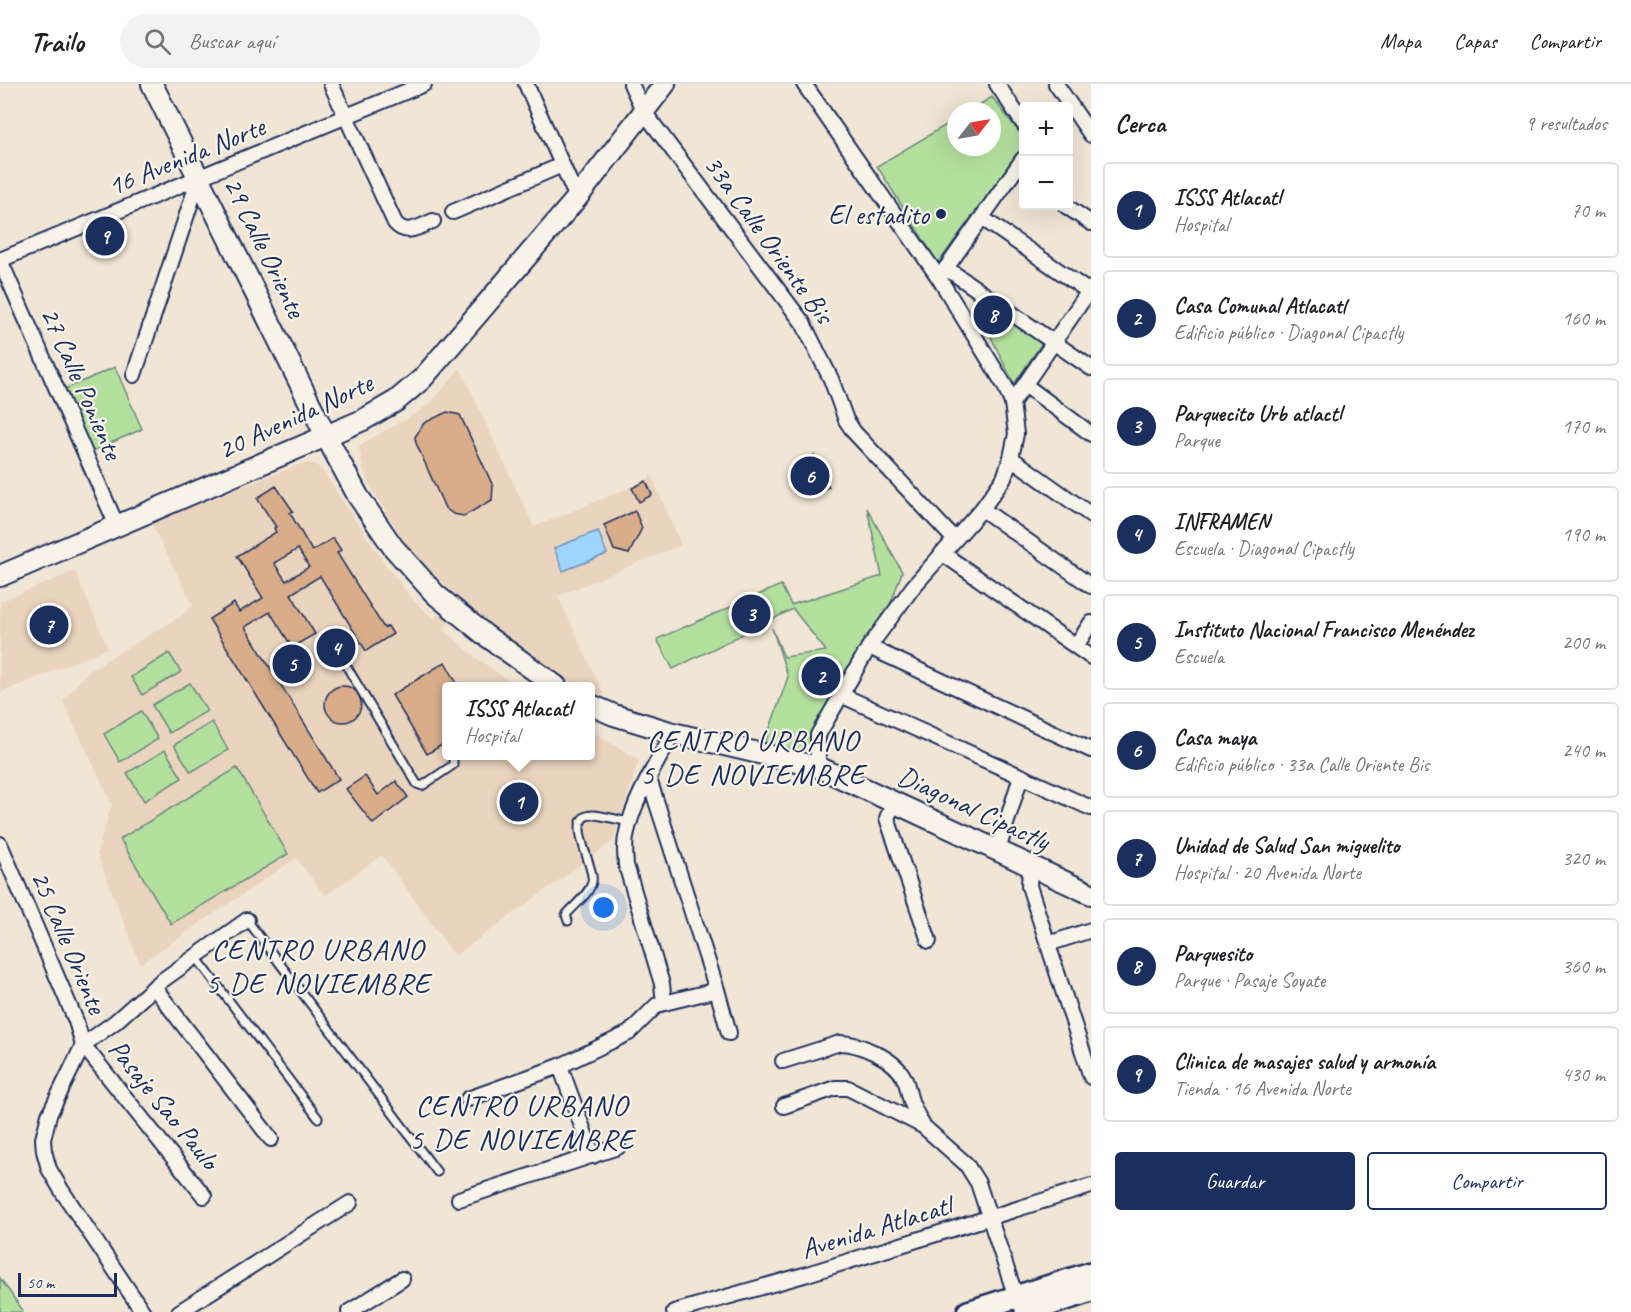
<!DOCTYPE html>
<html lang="es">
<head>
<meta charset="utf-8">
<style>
	:root { --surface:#fff; --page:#f2f2f2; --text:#202124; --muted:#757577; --line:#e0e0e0; --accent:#1b2f5e }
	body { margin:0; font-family:Caveat,sans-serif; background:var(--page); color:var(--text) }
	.controls { position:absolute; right:18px; top:18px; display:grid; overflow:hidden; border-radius:6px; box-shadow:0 6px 24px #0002 }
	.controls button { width:54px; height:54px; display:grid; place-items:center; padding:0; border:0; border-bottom:2px solid var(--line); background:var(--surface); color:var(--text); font:30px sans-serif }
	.compass { position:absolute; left:947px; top:18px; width:54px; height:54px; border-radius:50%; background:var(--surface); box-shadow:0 6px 24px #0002; rotate:59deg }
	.scale { position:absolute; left:18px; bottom:15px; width:99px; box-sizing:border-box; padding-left:6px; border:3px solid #1b2f5e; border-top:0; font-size:16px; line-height:21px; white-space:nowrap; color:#1b2f5e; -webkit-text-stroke:4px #f7f3e8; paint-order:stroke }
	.you { position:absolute; left:604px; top:824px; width:21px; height:21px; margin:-15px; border:4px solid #fff; border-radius:50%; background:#1a73e8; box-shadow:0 0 0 9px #1a73e833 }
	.badge { display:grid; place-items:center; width:39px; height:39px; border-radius:50%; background:var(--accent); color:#fff; font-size:20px; font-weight:700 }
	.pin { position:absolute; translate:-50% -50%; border:3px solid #fff; box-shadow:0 2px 6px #0006 }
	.popup { position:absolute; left:442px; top:598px; width:153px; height:78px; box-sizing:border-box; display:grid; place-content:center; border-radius:6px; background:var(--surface); filter:drop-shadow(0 2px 4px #0005); font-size:20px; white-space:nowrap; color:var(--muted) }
	.popup b { font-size:22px; color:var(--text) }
	.popup::after { content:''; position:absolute; left:50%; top:100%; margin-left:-12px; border:12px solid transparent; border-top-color:var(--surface) }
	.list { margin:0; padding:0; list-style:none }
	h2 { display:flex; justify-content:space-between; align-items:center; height:78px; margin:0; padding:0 24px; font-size:26px }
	h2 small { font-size:20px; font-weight:400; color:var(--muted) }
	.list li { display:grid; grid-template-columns:39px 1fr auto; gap:18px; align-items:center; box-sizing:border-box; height:96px; margin:0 12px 12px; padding:0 12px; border:2px solid var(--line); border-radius:6px }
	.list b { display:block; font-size:22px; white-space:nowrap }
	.list p { margin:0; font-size:20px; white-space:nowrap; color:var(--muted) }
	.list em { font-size:20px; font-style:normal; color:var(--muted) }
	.actions { display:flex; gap:12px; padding:18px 24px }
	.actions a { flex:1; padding:14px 0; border:2px solid var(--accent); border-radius:6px; text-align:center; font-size:21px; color:var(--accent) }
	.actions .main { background:var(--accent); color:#fff }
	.icon { flex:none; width:33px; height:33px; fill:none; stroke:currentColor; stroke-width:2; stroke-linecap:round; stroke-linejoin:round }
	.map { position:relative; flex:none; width:1091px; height:1228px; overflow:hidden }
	header { display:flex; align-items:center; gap:36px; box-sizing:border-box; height:84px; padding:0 30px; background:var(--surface); border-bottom:2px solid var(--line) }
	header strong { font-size:28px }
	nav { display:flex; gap:33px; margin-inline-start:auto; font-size:21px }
	.search { width:420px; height:54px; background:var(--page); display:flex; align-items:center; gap:15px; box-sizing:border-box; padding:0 21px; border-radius:33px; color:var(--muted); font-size:22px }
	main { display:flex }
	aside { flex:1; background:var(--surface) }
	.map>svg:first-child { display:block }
	.built { fill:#ead4be }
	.green { fill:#b4e09e; stroke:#68887e; stroke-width:1.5 }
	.water { fill:#9ed6fe; stroke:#6a93be; stroke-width:1.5 }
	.building { fill:#d9ad8a; stroke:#1b2f5e; stroke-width:1.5; fill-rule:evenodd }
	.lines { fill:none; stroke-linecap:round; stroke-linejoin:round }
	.lane-casing { stroke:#1b2f5e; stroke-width:11 }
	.street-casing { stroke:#1b2f5e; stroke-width:18 }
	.secondary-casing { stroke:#1b2f5e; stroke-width:24 }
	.primary-casing { stroke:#1b2f5e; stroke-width:26 }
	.lane { stroke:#f7f3e8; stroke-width:7 }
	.street { stroke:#f7f3e8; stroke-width:14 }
	.secondary { stroke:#f7f3e8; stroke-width:20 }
	.primary { stroke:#f7f3e8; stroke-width:21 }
	.poi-dot { fill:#1b2f5e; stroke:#f7f3e8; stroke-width:2 }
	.labels { text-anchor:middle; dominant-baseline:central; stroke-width:4.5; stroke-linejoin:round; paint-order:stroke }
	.street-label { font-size:28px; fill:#1b2f5e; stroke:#f7f3e8 }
	.poi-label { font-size:28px; fill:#1b2f5e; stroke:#f7f3e8; text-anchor:end }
	.neighbourhood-label { font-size:30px; letter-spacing:1.5px; fill:#1b2f5e; stroke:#f7f3e8 }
</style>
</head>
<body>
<header>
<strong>Trailo</strong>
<div class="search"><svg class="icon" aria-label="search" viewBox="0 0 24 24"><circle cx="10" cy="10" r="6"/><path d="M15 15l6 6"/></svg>Buscar aquí</div>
<nav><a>Mapa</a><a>Capas</a><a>Compartir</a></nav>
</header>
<main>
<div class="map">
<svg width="1091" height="1228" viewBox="0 0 1091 1228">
	<rect width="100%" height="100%" fill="#f1e5d5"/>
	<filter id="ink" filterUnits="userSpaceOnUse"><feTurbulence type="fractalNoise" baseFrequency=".0167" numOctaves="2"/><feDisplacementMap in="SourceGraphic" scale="12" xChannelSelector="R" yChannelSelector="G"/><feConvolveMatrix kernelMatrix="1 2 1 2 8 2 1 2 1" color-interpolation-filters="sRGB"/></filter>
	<g filter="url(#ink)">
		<g class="built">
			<path d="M 460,284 L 534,443 L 646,397 L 652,392 L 681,461 L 558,512 L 604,611 L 591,609 L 591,602 L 576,602 L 550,589 L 463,522 L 443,545 L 474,572 L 516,602 L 447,602 L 447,672 L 591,672 L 591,647 L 639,676 L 613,757 L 455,872 L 382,771 L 325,812 L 296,774 L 140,880 L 97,769 L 112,720 L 63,617 L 88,587 L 181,532 L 193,521 L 151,439 L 295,382 L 308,379 L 315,380 L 322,386 L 385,480 L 412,515 L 434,535 L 455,511 L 408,463 L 372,406 L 364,388 L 359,364 L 363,359 L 417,329 L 433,317 Z"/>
			<path d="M 75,487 L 108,564 L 0,609 L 0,518 Z"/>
		</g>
		<g class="green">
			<path d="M 992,13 L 1023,53 L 1023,63 L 938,179 L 877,82 L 956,35 L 956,63 L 992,63 L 992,27 L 969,27 Z"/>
			<path d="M 968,206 L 1044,256 L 1014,300 Z"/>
			<path d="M 115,283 L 142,345 L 86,370 L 58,308 Z"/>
			<path d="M 867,424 L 902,488 L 883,541 L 815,649 L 804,673 L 764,661 L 788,593 L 772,544 L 784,573 L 826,567 L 793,525 L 673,585 L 657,555 L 781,501 L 791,521 L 882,492 Z"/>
			<path d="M 169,569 L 181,588 L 142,611 L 131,593 Z"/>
			<path d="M 190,599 L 207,627 L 169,649 L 152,621 Z"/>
			<path d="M 141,627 L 158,655 L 120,678 L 104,650 Z"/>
			<path d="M 212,638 L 228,666 L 191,688 L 174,661 Z"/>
			<path d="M 165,666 L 182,694 L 144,717 L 127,689 Z"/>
			<path d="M 237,684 L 288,770 L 171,840 L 120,755 Z"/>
			<path d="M 0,1194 L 23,1227 L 21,1228 L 0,1228 Z"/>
		</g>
		<path class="water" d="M 598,447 L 607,470 L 563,487 L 554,464 Z"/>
		<g class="building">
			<path d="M 447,328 L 460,331 L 493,402 L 492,416 L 464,432 L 453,430 L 445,424 L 416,359 L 415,353 L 424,339 Z"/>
			<path d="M 814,371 L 829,403 L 807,413 L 792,382 Z"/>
			<path d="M 646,397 L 652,411 L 639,418 L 632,404 Z"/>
			<path d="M 276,402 L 293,427 L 290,429 L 312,467 L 333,454 L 341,466 L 337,469 L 384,544 L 388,542 L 393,550 L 366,567 L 320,492 L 291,510 L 315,550 L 292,563 L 270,528 L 245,543 L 339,695 L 317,709 L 209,535 L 234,519 L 239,528 L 263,514 L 237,472 L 276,448 L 274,444 L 276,443 L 257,414 ZM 298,465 L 309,483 L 286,497 L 274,479 Z"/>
			<path d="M 635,427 L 642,444 L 629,470 L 614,466 L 604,441 Z"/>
			<path d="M 445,578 L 459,603 L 447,603 L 447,658 L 427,670 L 392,611 Z"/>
			<circle cx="343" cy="620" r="18"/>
			<path d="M 365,692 L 378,711 L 396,697 L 408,713 L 373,740 L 346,705 Z"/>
		</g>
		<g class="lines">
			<g class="lane-casing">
				<g id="lane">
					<path d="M 347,583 L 417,700 L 422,702 L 453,681 L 453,672"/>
					<path d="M 247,836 L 437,1088"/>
					<path d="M 568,837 L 566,831 C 574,821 589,811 592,798 C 596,784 563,732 592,731 C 599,730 621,737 630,738"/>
					<path d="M 196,873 L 318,1034"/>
				</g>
			</g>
			<g class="street-casing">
				<g id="street">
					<path d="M 331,0 L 395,139 C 406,152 419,143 433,137"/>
					<path d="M 526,0 L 577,114"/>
					<path d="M 631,0 L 644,28 L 803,239 L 831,295 L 846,336 L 854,348 L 954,455"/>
					<path d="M 804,0 L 939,194 L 1005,302 L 1012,319 L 1016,350 L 1011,374 L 1004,394 L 982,425 L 913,503 L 869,563 L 818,651 L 818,683"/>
					<path d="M 997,0 L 1023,39"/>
					<path d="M 1056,0 L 1091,51"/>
					<path d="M 1066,122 L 1091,139"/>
					<path d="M 453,128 L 562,81"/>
					<path d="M 982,134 L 1091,209"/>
					<path d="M 0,176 L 424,0"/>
					<path d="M 0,176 L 117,442"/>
					<path d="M 946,184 L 1091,284"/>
					<path d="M 942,190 L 1023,75"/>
					<path d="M 134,291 L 199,94"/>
					<path d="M 1025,301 L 1091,350"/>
					<path d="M 1012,319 L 1091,204"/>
					<path d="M 1011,374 L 1091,431"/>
					<path d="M 982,425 L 1091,502"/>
					<path d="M 942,469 L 1091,573"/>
					<path d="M 1076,562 L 1091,539"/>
					<path d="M 869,563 L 1091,666"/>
					<path d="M 841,611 L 1091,724"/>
					<path d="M 649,695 L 717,906 L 729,949"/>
					<path d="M 894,718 L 887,734 L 929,857"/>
					<path d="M 0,760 L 76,937 L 83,961 L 49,1031 L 43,1055 L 44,1067 L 49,1085 L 62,1107 L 143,1228"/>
					<path d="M 998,766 L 1021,692"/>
					<path d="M 1030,782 L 1029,802 L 1091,993"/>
					<path d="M 1048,860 L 1091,846"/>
					<path d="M 154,903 L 271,1055"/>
					<path d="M 664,919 L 717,906"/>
					<path d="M 783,977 L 840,959 C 859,959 896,975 904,994 C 908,1001 908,1009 911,1017 C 914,1026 919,1034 923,1042"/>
					<path d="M 560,982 L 593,1072"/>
					<path d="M 468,1015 L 560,982 L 629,949 L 657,921 L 664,919 L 662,900 L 626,781 C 625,770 624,759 627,748 C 634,715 657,679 673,649"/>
					<path d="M 784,1022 L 835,1004 L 848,1004 L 923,1042 L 966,1080 L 978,1099 L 1018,1219"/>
					<path d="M 204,1112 L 83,961 L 115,938 L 160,898 L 247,836"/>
					<path d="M 459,1115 L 618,1063"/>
					<path d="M 179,1228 L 350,1119"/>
					<path d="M 349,1228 L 402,1195"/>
					<path d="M 674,1228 L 804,1191 L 1091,1102"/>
				</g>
			</g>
			<g class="secondary-casing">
				<g id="secondary">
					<path d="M 152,0 L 326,352 L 358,412 L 393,463 L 435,510 L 485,551 L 556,602"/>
					<path d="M 0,492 L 326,352 L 363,336 L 396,317 L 422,295 L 577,114 L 665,0"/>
					<path d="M 591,621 L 614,631 L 673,649 L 818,683 L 1091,810"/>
				</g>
			</g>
			<g class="primary-casing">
				<g id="primary">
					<path d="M 968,1228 L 1091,1189"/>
					<path d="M 1026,1228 L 1091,1207"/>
				</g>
			</g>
			<use href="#lane" class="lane"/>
			<use href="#street" class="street"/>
			<use href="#secondary" class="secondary"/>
			<use href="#primary" class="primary"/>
		</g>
	</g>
	<circle class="poi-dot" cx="941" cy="130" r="6"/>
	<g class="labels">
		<g class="street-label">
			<text transform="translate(186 72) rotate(-22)">16 Avenida Norte</text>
			<text transform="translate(769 155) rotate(54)">33a Calle Oriente Bis</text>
			<text transform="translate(265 163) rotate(64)">29 Calle Oriente</text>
			<text transform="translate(82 299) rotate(66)">27 Calle Poniente</text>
			<text transform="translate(295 332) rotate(-25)">20 Avenida Norte</text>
			<text transform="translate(974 724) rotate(25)">Diagonal Cipactly</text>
			<text transform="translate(69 858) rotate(67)">25 Calle Oriente</text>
			<text transform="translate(164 1020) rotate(51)">Pasaje Sao Paulo</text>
			<text transform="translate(876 1143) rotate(-17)">Avenida Atlacatl</text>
		</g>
		<g class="poi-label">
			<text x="929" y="130">El estadito</text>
		</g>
		<g class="neighbourhood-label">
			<text x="753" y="656">CENTRO URBANO<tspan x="753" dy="34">5 DE NOVIEMBRE</tspan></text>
			<text x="318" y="865">CENTRO URBANO<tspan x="318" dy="34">5 DE NOVIEMBRE</tspan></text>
			<text x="522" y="1021">CENTRO URBANO<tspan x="522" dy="34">5 DE NOVIEMBRE</tspan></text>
		</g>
	</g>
</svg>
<div class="controls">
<button>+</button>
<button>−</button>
</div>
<svg class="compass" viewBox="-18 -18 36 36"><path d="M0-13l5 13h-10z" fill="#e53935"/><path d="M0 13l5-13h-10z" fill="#757577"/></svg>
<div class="scale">50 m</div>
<div class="you"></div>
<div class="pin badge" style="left:519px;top:718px">1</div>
<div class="popup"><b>ISSS Atlacatl</b>Hospital</div>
<div class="pin badge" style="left:821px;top:592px">2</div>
<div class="pin badge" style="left:751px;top:530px">3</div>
<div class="pin badge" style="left:336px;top:564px">4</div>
<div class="pin badge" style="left:292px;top:580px">5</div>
<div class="pin badge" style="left:810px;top:392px">6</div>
<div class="pin badge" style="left:49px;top:541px">7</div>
<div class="pin badge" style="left:993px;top:231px">8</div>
<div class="pin badge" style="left:105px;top:152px">9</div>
</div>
<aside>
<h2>Cerca<small>9 resultados</small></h2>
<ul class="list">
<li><span class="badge">1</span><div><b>ISSS Atlacatl</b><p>Hospital</p></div><em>70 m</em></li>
<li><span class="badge">2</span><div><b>Casa Comunal Atlacatl</b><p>Edificio público · Diagonal Cipactly</p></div><em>160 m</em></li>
<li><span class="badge">3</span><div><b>Parquecito Urb atlactl</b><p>Parque</p></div><em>170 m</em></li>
<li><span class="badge">4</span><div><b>INFRAMEN</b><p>Escuela · Diagonal Cipactly</p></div><em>190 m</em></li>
<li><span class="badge">5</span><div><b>Instituto Nacional Francisco Menéndez</b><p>Escuela</p></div><em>200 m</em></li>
<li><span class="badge">6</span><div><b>Casa maya</b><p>Edificio público · 33a Calle Oriente Bis</p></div><em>240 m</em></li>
<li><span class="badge">7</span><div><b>Unidad de Salud San miguelito</b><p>Hospital · 20 Avenida Norte</p></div><em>320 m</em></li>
<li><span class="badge">8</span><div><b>Parquesito</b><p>Parque · Pasaje Soyate</p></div><em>360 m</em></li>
<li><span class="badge">9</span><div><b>Clinica de masajes salud y armonía</b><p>Tienda · 16 Avenida Norte</p></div><em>430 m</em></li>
</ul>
<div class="actions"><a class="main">Guardar</a><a>Compartir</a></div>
</aside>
</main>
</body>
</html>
